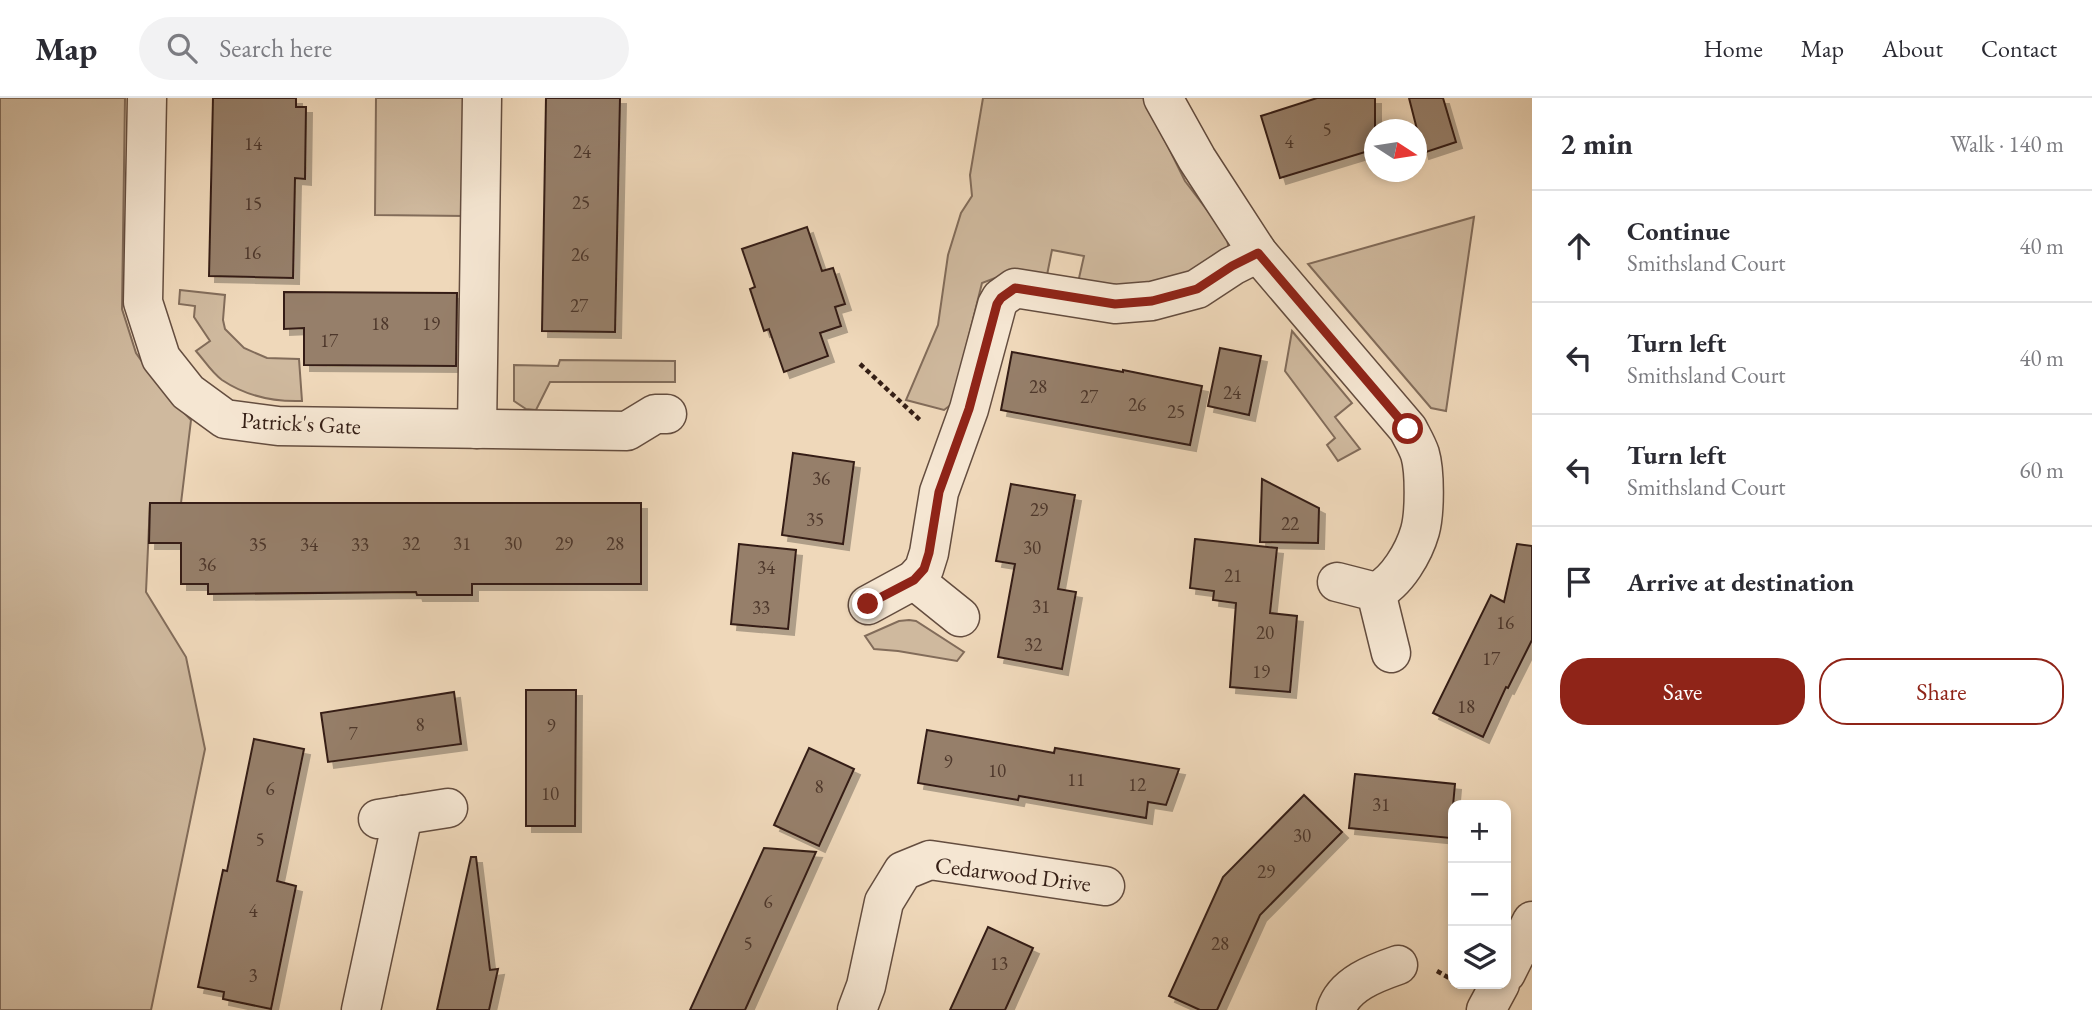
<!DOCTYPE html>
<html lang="en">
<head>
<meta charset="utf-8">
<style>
	:root { --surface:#fff; --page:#f2f2f3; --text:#2b2b33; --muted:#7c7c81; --line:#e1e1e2; --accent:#8f2418 }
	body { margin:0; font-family:"EB Garamond",serif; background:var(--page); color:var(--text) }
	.controls { position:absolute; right:21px; bottom:21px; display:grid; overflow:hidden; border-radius:14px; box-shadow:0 4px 10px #0003 }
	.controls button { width:63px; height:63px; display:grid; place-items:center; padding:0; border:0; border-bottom:2px solid var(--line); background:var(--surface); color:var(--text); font:35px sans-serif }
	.compass { position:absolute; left:1364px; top:21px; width:63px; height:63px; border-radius:50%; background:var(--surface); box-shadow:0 4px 10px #0003; rotate:102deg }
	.stop { position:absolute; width:21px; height:21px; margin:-16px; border:5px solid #8f2418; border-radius:50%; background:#fff }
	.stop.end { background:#8f2418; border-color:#fff; box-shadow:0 2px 7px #0008 }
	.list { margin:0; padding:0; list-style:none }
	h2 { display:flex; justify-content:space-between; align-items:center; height:91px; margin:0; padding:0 28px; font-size:30px }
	h2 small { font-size:23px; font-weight:400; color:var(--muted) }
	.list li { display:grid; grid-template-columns:46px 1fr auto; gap:21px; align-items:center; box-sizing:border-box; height:112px; padding:0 28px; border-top:2px solid var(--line) }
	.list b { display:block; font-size:26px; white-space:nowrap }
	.list p { margin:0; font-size:23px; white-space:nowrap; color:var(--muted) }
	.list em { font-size:23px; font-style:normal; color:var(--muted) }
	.actions { display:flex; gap:14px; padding:21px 28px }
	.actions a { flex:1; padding:16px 0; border:2px solid var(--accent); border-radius:28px; text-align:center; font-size:24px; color:var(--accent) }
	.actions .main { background:var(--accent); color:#fff }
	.icon { flex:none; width:38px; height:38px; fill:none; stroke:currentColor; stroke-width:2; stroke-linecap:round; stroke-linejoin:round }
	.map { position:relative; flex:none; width:1532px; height:912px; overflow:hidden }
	header { display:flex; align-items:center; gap:42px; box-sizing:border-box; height:98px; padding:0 35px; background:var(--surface); border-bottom:2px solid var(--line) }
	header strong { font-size:33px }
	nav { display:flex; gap:38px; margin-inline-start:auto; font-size:24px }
	.search { width:490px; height:63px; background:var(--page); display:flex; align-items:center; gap:18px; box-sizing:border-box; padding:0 24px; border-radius:38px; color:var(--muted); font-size:26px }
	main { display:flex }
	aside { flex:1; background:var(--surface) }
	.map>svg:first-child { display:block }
	.green { fill:#cfb99e; stroke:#826c5a; stroke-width:2 }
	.building { fill:#967f6b; stroke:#351f16; stroke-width:2; filter:url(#shadow) }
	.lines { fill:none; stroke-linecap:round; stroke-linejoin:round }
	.minor-casing { stroke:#644d3f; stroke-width:41 }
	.tertiary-casing { stroke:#644d3f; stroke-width:41 }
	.path { stroke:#351f16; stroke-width:4.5; stroke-dasharray:5 3.5; stroke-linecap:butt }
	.minor { stroke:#f5e6d2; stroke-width:38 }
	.tertiary { stroke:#f5e6d2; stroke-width:38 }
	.route { stroke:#8f2418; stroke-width:9 }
	.labels { text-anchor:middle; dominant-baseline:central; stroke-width:7; stroke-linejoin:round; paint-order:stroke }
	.number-label { font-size:19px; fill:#4d372b }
	.street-label { font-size:23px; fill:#351f16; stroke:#f5e6d2 }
</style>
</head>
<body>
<header>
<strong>Map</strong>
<div class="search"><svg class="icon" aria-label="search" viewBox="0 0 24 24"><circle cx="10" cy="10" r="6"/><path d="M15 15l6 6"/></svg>Search here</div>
<nav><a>Home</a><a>Map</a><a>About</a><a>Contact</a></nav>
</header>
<main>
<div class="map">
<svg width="1532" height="912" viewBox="0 0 1532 912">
	<defs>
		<filter id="shadow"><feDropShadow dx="6" dy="6" stdDeviation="0" flood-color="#0004"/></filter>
	</defs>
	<rect width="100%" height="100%" fill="#efd8ba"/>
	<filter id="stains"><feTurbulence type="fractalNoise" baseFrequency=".00286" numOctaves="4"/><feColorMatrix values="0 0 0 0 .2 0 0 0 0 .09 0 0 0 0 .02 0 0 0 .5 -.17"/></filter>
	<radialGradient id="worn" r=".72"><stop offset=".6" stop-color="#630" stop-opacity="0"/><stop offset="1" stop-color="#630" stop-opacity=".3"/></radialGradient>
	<g class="green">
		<path d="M 0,0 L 125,0 L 122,211 L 136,255 L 160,289 L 191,322 L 181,405 L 150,405 L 146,494 L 186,559 L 205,651 L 151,912 L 0,912 Z"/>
		<path d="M 376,0 L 466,0 L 465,118 L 375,117 Z"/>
		<path d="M 983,0 L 1144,0 L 1185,83 L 1226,137 L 1229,151 L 1182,186 L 1077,189 L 1084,158 L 1052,152 L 1046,182 L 1008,175 L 982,185 L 952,306 L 944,312 L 906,302 L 938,227 L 948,157 L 961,115 L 972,98 L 970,77 Z"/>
		<path d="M 1474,119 L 1446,313 L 1431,310 L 1308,166 Z"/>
		<path d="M 180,192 L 225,197 L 223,222 L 225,231 L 244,250 L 267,260 L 299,261 L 302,303 C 274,304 246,298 222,282 C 212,275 204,262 196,253 L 210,243 L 194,219 L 195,208 L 179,206 Z"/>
		<path d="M 1292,233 L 1352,305 L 1335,319 L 1360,351 L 1338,363 L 1327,347 L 1335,340 L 1285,273 Z"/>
		<path d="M 560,262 L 675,263 L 675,284 L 550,284 L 536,312 L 526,311 L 514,303 L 514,267 L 558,268 Z"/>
		<path d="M 909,522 L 916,523 L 964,554 L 957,563 L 898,553 L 874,551 L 865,538 L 899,523 Z"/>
	</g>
	<g class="building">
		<path d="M 213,0 L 296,0 L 296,9 L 306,9 L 305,81 L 295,80 L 293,180 L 209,178 Z"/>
		<path d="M 546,0 L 620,0 L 615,234 L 542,233 Z"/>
		<path d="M 1317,0 L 1375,0 L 1375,51 L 1280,80 L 1261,18 Z"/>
		<path d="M 1409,0 L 1443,0 L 1456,44 L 1423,55 Z"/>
		<path d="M 807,129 L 822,173 L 833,170 L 845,206 L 835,209 L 841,228 L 820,235 L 828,258 L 784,274 L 769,231 L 764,233 L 750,191 L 755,189 L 742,151 Z"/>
		<path d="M 284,194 L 457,195 L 456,268 L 304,267 L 304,230 L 284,231 Z"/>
		<path d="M 1220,250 L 1261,258 L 1249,317 L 1208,308 Z"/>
		<path d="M 1012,254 L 1123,274 L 1123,272 L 1202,288 L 1190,347 L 1001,312 Z"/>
		<path d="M 793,355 L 854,364 L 843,446 L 782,437 Z"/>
		<path d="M 1262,381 L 1319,410 L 1318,445 L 1260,444 Z"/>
		<path d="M 1011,386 L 1075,397 L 1058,491 L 1076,494 L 1062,571 L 998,559 L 1015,466 L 996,463 Z"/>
		<path d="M 150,405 L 641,405 L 641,486 L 472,486 L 472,497 L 417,497 L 416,494 L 208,496 L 208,486 L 181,486 L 181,445 L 149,445 Z"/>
		<path d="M 1195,441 L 1277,450 L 1270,515 L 1297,518 L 1290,594 L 1230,589 L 1236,505 L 1213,502 L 1214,493 L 1190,490 Z"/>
		<path d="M 739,446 L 796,452 L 788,531 L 731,526 Z"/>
		<path d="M 1517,446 L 1532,448 L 1532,542 L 1508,590 L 1506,589 L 1483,639 L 1433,615 L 1491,497 L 1504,504 Z"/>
		<path d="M 526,592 L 576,592 L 575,728 L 526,728 Z"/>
		<path d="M 454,594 L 461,646 L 328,664 L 321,615 Z"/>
		<path d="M 927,632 L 1054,655 L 1055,650 L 1179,671 L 1166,707 L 1148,704 L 1146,720 L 1019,698 L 1018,702 L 918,685 Z"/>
		<path d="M 254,641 L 304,651 L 277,783 L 296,788 L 271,911 L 223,901 L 224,894 L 198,889 L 223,772 L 227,773 Z"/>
		<path d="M 809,650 L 854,671 L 819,748 L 774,727 Z"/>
		<path d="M 1355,676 L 1455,686 L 1450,740 L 1349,730 Z"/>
		<path d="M 1304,697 L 1342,734 L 1260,817 L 1217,912 L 1200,912 L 1169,898 L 1223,779 Z"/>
		<path d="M 764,750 L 816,754 L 745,912 L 690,912 Z"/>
		<path d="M 471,759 L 476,759 L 490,872 L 498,871 L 489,912 L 437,912 Z"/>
		<path d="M 988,829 L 1033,850 L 1005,912 L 950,912 Z"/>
	</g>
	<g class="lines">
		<g class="minor-casing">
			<g id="minor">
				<path d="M 147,0 L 143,204 L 161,260 L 188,294 L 225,321 L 278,328 L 627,333 L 655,316 L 667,316"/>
				<path d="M 1163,0 L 1197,61 L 1258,155 L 1408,331 C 1412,339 1417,347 1420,356 C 1425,373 1425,415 1420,433 C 1414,454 1397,484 1376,494"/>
				<path d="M 477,331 L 482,0"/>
				<path d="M 914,482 L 960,519"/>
				<path d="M 1337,484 L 1376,494 L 1391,555"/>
				<path d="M 868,507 L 914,482 L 924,471 L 929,455 L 939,394 L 969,311 L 997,207 L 1001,200 L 1015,190 L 1115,206 L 1152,203 L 1197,191 L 1232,168 L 1258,155"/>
				<path d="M 378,721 L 448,710"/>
				<path d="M 361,912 L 403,717"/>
				<path d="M 857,912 L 866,888 L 884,804 L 903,773 L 930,762 L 1105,788"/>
				<path d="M 1336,912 C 1344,886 1375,875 1398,867"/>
			</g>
		</g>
		<g class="tertiary-casing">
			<g id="tertiary">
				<path d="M 1506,875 L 1532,823"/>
				<path d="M 1486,912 L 1500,886"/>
			</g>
		</g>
		<g class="path">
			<path d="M 860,266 L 920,322"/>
			<path d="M 1437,873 L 1451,881 L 1453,885"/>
		</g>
		<use href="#minor" class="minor"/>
		<use href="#tertiary" class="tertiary"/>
	</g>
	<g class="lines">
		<path class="route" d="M 868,506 L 914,482 L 924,471 L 929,455 L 939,394 L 969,311 L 997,206 L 1001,200 L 1015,190 L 1115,206 L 1152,203 L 1197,191 L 1232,168 L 1258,155 L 1408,331"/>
	</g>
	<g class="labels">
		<g class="number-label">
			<text x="1327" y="31">5</text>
			<text x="1289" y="43">4</text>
			<text x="253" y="45">14</text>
			<text x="582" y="53">24</text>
			<text x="581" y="104">25</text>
			<text x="253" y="105">15</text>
			<text x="252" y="154">16</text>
			<text x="580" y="156">26</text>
			<text x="579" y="207">27</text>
			<text x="380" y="225">18</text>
			<text x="431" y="225">19</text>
			<text x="329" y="242">17</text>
			<text x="1038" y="288">28</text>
			<text x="1232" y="294">24</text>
			<text x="1089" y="298">27</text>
			<text x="1137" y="306">26</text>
			<text x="1176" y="313">25</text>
			<text x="821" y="380">36</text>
			<text x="1039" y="411">29</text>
			<text x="815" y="421">35</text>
			<text x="1290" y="425">22</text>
			<text x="411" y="445">32</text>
			<text x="462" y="445">31</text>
			<text x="513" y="445">30</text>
			<text x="564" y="445">29</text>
			<text x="615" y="445">28</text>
			<text x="258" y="446">35</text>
			<text x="309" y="446">34</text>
			<text x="360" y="446">33</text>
			<text x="1032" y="449">30</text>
			<text x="207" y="466">36</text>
			<text x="766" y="469">34</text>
			<text x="1233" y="477">21</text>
			<text x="1041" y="508">31</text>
			<text x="761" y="509">33</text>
			<text x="1505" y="524">16</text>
			<text x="1265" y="534">20</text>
			<text x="1033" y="546">32</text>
			<text x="1491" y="560">17</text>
			<text x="1261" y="573">19</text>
			<text x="1466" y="608">18</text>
			<text x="420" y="626">8</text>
			<text x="551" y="627">9</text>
			<text x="353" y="635">7</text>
			<text x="948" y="663">9</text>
			<text x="997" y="672">10</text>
			<text x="1076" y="681">11</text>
			<text x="1137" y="686">12</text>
			<text x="819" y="688">8</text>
			<text x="270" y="690">6</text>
			<text x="550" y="695">10</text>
			<text x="1381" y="706">31</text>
			<text x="1302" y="737">30</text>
			<text x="260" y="741">5</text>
			<text x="1266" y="773">29</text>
			<text x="768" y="803">6</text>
			<text x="253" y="812">4</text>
			<text x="748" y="845">5</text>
			<text x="1220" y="845">28</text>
			<text x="999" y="865">13</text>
			<text x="253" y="877">3</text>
		</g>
		<g class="street-label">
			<text transform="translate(301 325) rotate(3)">Patrick's Gate</text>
			<text transform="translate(1013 776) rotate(7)">Cedarwood Drive</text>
		</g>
	</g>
	<rect width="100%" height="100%" filter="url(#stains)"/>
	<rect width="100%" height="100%" fill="url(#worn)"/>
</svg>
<div class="controls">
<button>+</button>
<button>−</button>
<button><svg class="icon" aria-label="layers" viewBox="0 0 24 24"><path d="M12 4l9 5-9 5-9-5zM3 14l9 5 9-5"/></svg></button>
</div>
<svg class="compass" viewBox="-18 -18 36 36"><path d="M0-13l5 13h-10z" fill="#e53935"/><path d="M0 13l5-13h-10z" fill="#7c7c81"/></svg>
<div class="stop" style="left:1408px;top:331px"></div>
<div class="stop end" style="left:868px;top:506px"></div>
</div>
<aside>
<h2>2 min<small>Walk · 140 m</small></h2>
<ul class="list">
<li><svg class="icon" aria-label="ahead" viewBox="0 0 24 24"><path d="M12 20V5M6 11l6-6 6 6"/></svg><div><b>Continue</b><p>Smithsland Court</p></div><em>40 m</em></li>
<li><svg class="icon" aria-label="left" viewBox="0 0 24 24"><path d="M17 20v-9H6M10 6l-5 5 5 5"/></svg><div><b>Turn left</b><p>Smithsland Court</p></div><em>40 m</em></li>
<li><svg class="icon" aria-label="left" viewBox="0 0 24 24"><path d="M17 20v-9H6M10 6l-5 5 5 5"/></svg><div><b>Turn left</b><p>Smithsland Court</p></div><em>60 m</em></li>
<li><svg class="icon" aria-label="arrive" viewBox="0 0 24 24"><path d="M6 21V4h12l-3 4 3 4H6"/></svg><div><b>Arrive at destination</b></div></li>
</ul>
<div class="actions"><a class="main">Save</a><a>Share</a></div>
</aside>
</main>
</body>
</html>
